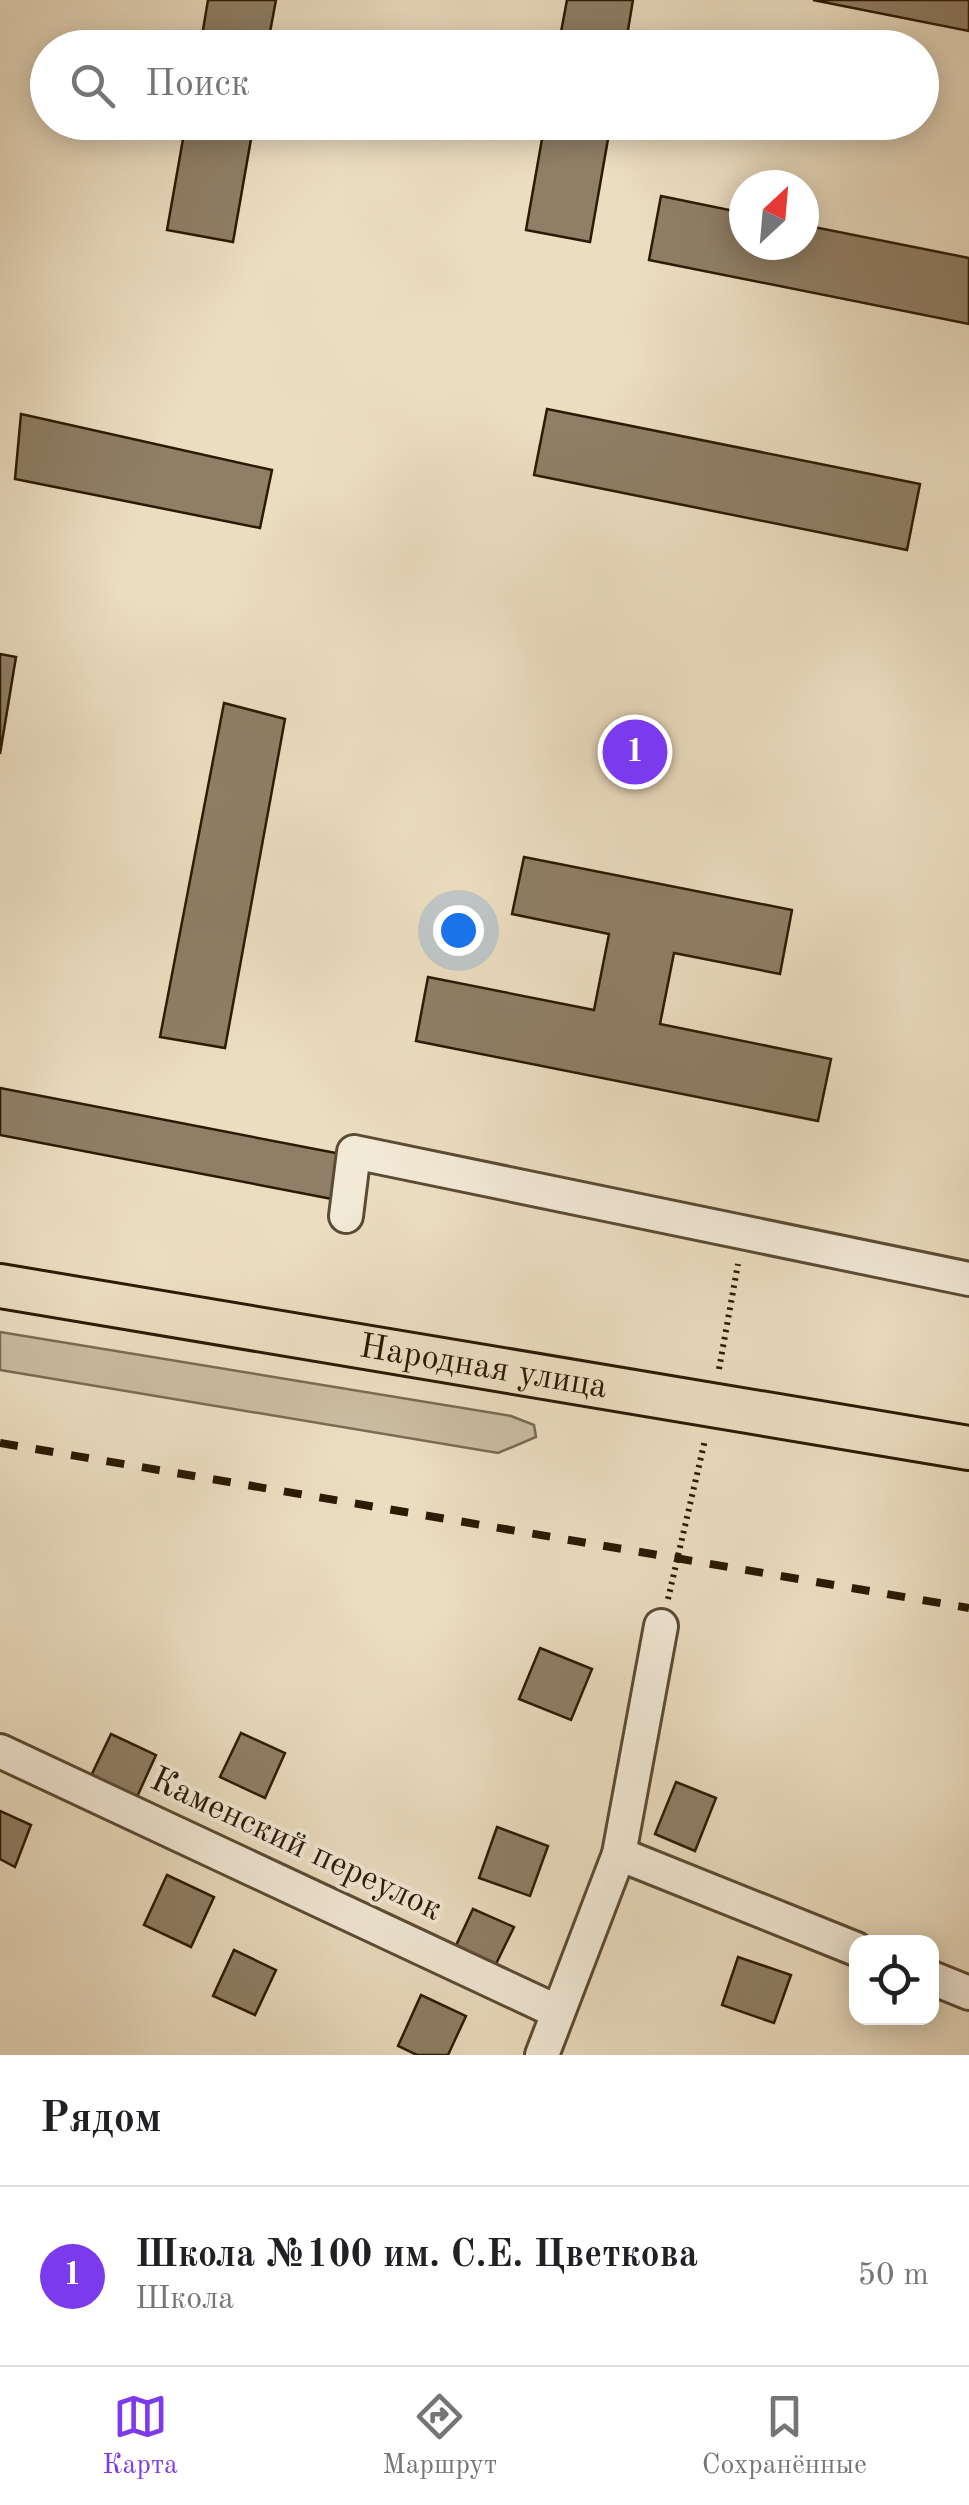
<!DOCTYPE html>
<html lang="ru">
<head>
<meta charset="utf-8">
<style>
	:root { --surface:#fff; --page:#f2f2f2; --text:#202124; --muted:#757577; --line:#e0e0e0; --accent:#7c3aed }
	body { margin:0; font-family:"Old Standard TT",serif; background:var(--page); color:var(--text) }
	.controls { position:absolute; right:30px; bottom:30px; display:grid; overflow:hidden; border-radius:20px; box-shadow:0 5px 25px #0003 }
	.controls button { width:90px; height:90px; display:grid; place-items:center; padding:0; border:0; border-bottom:2px solid var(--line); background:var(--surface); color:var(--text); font:50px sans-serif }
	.compass { position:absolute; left:729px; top:170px; width:90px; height:90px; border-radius:50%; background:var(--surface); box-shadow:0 5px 25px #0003; rotate:26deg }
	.you { position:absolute; left:458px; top:930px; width:35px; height:35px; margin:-25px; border:8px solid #fff; border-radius:50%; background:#1a73e8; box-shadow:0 0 0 15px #1a73e833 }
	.badge { display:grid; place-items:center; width:65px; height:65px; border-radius:50%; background:var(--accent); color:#fff; font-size:32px; font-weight:700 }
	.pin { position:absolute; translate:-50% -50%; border:5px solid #fff; box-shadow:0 2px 10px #0006 }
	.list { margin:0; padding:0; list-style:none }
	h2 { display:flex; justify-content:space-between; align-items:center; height:130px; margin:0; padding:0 40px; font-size:42px }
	h2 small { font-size:32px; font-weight:400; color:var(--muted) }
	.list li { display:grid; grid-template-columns:65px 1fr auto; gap:30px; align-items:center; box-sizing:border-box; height:180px; padding:0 40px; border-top:2px solid var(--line) }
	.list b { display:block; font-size:38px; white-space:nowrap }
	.list p { margin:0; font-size:32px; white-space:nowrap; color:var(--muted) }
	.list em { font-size:32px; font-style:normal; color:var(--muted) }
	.icon { flex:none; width:55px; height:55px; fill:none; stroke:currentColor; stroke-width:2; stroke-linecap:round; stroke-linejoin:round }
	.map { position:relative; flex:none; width:969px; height:2055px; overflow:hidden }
	.search { position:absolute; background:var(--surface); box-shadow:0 5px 25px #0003; left:30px; right:30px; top:30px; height:110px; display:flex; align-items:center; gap:25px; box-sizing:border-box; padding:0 35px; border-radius:55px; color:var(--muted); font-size:38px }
	.sheet { height:310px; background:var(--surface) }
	nav { display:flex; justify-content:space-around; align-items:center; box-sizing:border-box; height:140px; border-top:2px solid var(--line); background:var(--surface); font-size:28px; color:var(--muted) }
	nav a { display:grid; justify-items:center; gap:5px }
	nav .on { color:var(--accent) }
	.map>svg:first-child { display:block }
	.green { fill:#cabca0; stroke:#7a6b52; stroke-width:2.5 }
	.building { fill:#8f7f66; stroke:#2b1a04; stroke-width:2.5 }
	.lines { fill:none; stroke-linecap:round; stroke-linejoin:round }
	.minor-casing { stroke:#5b4b33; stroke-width:38 }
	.major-casing { stroke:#2b1a04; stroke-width:48 }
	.path { stroke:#2b1a04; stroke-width:6; stroke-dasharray:2.5 5; stroke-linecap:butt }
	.minor { stroke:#f2e9d6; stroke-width:32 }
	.major { stroke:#ebddc0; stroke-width:42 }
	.rail { stroke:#2b1a04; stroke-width:8; stroke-dasharray:18 18; stroke-linecap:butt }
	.labels { text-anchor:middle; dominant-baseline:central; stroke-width:8; stroke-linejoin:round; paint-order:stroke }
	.street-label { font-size:35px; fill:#2b1a04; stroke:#f2e9d6 }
</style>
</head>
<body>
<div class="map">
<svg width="969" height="2055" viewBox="0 0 969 2055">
	<rect width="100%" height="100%" fill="#ebddc0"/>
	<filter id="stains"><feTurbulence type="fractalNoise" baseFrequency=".002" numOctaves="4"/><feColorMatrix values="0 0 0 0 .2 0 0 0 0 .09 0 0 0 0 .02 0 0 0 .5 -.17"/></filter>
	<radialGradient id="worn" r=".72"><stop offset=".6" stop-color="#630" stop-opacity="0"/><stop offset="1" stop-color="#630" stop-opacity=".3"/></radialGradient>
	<path class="green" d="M 0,1332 L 511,1416 L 534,1425 L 536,1437 L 498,1453 L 0,1370 Z"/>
	<g class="building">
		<path d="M 208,0 L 276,0 L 267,48 L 200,48 Z"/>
		<path d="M 567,0 L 633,0 L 625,48 L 558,48 Z"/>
		<path d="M 813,0 L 969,0 L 969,31 Z"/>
		<path d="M 186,122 L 254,122 L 233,242 L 167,230 Z"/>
		<path d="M 545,122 L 611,122 L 590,242 L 526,230 Z"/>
		<path d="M 661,196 L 744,213 L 744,245 L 804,245 L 804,225 L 969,258 L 969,324 L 649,260 Z"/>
		<path d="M 547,409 L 920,484 L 907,550 L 534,475 Z"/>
		<path d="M 21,414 L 272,470 L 260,528 L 15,479 Z"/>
		<path d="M 0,654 L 16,657 L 0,754 Z"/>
		<path d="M 224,703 L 285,719 L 225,1048 L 160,1037 Z"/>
		<path d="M 524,857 L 792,910 L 780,974 L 674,953 L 660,1024 L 831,1059 L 818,1121 L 416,1041 L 428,977 L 594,1010 L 609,934 L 512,914 Z"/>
		<path d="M 0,1088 L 341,1154 L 332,1199 L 0,1135 Z"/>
		<path d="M 540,1648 L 592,1669 L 571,1720 L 519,1699 Z"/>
		<path d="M 241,1733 L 285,1753 L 265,1798 L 220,1777 Z"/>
		<path d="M 111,1734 L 156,1755 L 136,1799 L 90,1778 Z"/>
		<path d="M 676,1782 L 716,1798 L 695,1851 L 655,1834 Z"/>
		<path d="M 0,1811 L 31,1825 L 15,1867 L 0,1859 Z"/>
		<path d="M 497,1827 L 548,1846 L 530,1896 L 479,1878 Z"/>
		<path d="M 167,1875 L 214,1897 L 191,1947 L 144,1925 Z"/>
		<path d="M 473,1909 L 514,1927 L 493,1970 L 453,1952 Z"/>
		<path d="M 234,1950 L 276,1970 L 255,2015 L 213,1996 Z"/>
		<path d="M 738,1957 L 791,1975 L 774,2023 L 722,2005 Z"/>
		<path d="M 421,1995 L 466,2016 L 448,2055 L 417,2055 L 398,2046 Z"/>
	</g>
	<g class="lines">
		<g class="minor-casing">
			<g id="minor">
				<path d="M 346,1216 L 354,1152 L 969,1279"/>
				<path d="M 0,1751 L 558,2012"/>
				<path d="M 619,1854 L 856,1949"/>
				<path d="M 932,1978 L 969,1993"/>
				<path d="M 542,2055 L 619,1854 L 661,1626"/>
			</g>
		</g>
		<g class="major-casing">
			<g id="major">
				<path id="s1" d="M 0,1286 L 969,1448"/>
			</g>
		</g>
		<g class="path">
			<path d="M 719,1369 L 738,1264"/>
			<path d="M 668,1599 L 705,1440"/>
		</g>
		<use href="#minor" class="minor"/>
		<use href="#major" class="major"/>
		<path class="rail" d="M 0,1443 L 969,1608"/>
	</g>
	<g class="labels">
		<g class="street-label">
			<text stroke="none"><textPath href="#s1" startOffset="490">Народная улица</textPath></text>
			<text transform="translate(296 1845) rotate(25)">Каменский переулок</text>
		</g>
	</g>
	<rect width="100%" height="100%" filter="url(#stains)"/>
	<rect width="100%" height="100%" fill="url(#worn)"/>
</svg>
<div class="controls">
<button><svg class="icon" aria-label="locate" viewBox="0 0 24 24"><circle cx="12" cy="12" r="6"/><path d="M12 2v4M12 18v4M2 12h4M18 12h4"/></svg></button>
</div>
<svg class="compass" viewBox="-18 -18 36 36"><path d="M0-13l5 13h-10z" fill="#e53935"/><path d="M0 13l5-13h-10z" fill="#757577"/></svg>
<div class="you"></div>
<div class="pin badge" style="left:635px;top:752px">1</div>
<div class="search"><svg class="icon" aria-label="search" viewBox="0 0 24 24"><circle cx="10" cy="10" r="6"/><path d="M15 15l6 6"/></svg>Поиск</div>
</div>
<section class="sheet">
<h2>Рядом<small></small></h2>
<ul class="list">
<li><span class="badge">1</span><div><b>Школа №100 им. С.Е. Цветкова</b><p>Школа</p></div><em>50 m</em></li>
</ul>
</section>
<nav>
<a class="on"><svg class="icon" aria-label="map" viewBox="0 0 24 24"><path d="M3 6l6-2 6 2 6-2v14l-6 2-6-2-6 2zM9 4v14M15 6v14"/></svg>Карта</a>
<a><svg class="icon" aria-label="directions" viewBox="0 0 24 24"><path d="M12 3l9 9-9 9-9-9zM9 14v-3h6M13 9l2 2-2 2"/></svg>Маршрут</a>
<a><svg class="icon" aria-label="saved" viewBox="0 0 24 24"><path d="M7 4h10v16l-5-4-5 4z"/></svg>Сохранённые</a>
</nav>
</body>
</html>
